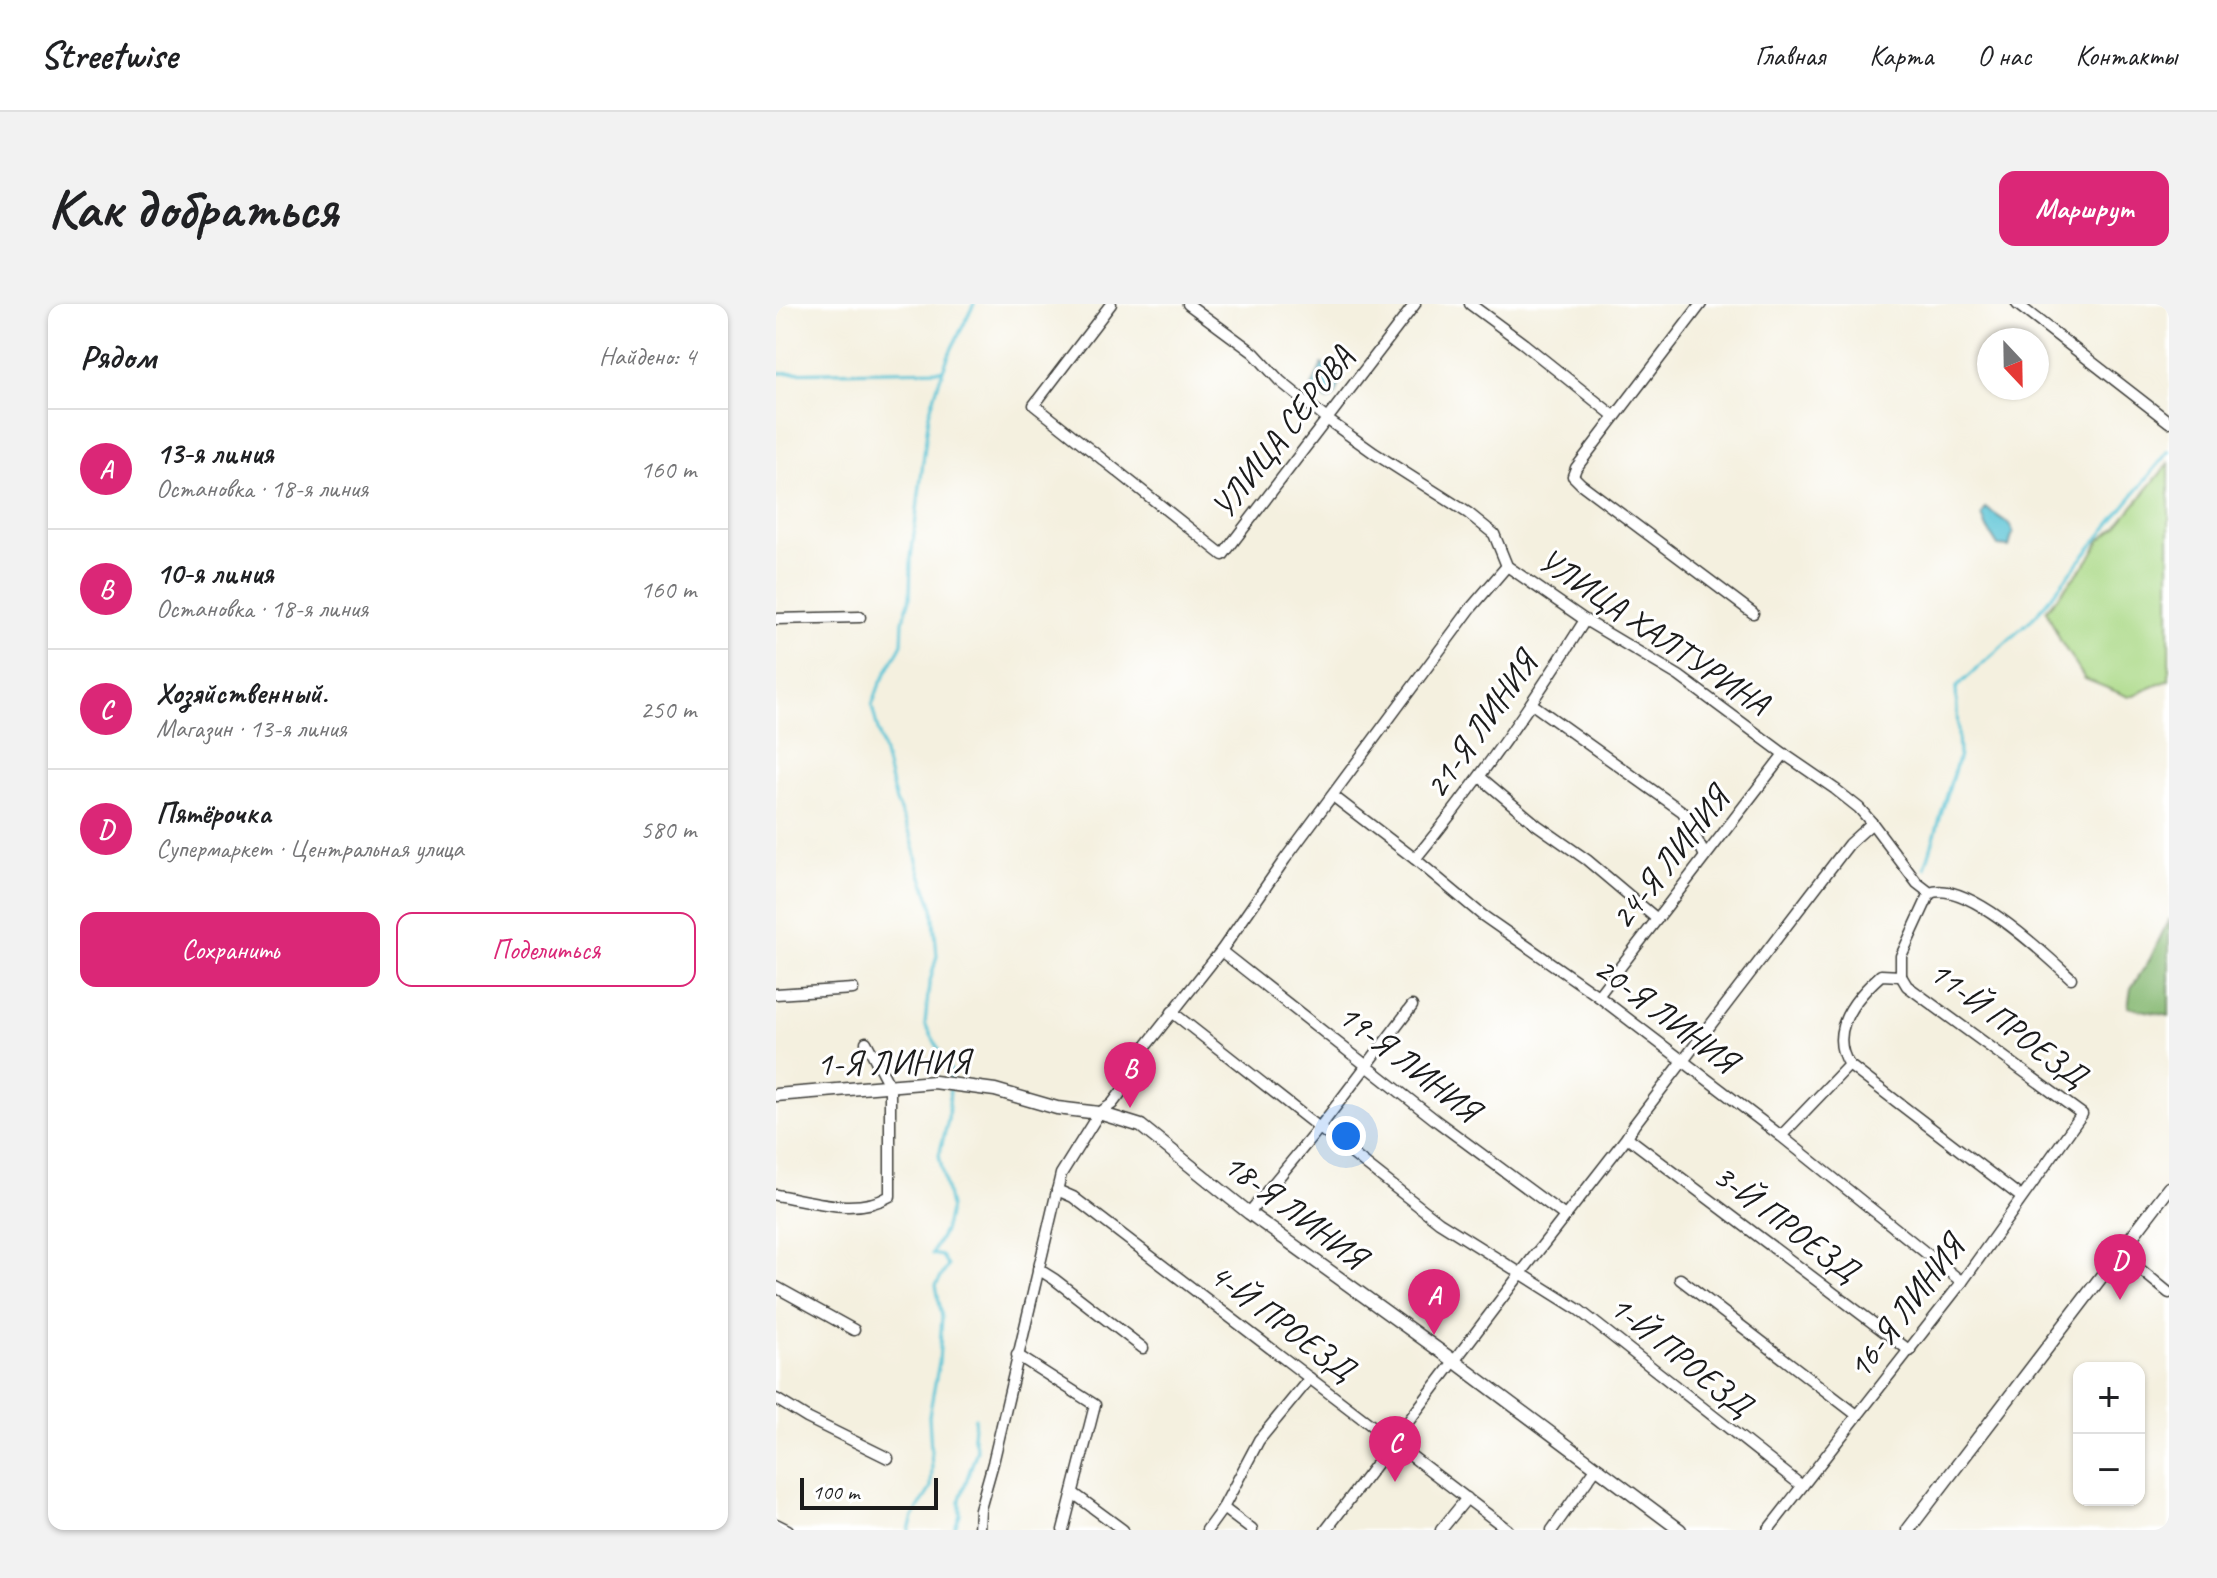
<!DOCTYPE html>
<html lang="ru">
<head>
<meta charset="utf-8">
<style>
	:root { --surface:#fff; --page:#f2f2f2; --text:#202124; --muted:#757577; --line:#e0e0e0; --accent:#db2777 }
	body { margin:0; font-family:Caveat,sans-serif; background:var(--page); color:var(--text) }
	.controls { position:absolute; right:24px; bottom:24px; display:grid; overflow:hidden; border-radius:16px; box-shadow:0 2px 6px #0004 }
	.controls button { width:72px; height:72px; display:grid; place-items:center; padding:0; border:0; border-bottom:2px solid var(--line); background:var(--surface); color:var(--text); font:40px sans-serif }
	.compass { position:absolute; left:1201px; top:24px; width:72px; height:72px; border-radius:50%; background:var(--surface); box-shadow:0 2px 6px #0004; rotate:158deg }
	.scale { position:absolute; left:24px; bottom:20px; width:138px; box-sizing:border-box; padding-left:8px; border:4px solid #1c1c1c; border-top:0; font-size:22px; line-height:28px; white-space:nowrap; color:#1c1c1c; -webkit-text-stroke:6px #fff; paint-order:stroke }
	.you { position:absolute; left:570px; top:832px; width:28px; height:28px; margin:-20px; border:6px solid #fff; border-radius:50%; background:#1a73e8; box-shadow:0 0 0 12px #1a73e833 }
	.badge { display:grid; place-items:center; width:52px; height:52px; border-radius:50%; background:var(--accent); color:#fff; font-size:26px; font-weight:700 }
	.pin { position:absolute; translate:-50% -66px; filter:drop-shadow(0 2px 4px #0008) }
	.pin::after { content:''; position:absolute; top:42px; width:28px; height:24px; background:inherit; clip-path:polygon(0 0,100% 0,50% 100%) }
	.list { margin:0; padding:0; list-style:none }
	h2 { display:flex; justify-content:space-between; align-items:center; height:104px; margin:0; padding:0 32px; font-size:34px }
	h2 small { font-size:26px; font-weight:400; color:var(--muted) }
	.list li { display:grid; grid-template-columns:52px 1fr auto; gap:24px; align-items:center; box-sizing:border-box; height:120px; padding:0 32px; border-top:2px solid var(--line) }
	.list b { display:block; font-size:30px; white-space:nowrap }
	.list p { margin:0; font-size:26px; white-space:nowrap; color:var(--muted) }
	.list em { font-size:26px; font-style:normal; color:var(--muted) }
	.actions { display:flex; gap:16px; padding:24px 32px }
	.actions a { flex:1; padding:18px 0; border:2px solid var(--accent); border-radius:16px; text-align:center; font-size:28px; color:var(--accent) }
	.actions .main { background:var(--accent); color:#fff }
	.map { position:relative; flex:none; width:1393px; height:1226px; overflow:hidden; border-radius:16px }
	header { display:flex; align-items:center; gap:48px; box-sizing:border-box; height:112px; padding:0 40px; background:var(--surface); border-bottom:2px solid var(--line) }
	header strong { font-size:38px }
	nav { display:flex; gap:44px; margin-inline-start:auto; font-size:28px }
	.intro { display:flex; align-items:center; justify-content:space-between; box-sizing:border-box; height:192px; padding:0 48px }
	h1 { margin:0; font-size:56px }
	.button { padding:20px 36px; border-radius:16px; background:var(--accent); color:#fff; font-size:28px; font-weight:700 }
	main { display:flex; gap:48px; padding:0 48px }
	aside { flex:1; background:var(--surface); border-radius:16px; box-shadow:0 2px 6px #0004 }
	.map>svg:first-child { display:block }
	.green { fill:#aad986; stroke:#637a51; stroke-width:2 }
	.forest { fill:#87b973; stroke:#526a48; stroke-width:2 }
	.water { fill:#5bc4d6; stroke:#3c7079; stroke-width:2 }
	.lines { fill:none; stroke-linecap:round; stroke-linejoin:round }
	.stream { stroke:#5bc4d6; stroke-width:3 }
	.minor-casing { stroke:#3c3c39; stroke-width:13 }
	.tertiary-casing { stroke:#3c3c39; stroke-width:15 }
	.minor { stroke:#fff; stroke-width:10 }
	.tertiary { stroke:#fff; stroke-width:12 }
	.labels { text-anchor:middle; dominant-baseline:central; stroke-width:6; stroke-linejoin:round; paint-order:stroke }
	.street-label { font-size:34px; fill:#1c1c1c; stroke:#fff }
</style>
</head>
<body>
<header>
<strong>Streetwise</strong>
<nav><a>Главная</a><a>Карта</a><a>О нас</a><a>Контакты</a></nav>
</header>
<div class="intro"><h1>Как добраться</h1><a class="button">Маршрут</a></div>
<main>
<aside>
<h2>Рядом<small>Найдено: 4</small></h2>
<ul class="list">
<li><span class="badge">A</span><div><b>13-я линия</b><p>Остановка · 18-я линия</p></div><em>160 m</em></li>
<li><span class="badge">B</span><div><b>10-я линия</b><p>Остановка · 18-я линия</p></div><em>160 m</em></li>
<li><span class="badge">C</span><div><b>Хозяйственный.</b><p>Магазин · 13-я линия</p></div><em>250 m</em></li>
<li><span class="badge">D</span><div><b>Пятёрочка</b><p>Супермаркет · Центральная улица</p></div><em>580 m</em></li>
</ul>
<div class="actions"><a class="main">Сохранить</a><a>Поделиться</a></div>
</aside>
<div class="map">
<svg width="1393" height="1226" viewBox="0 0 1393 1226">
	<rect width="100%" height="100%" fill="#fff"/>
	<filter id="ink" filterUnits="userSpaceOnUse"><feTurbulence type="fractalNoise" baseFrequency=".0125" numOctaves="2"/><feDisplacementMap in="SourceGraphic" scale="16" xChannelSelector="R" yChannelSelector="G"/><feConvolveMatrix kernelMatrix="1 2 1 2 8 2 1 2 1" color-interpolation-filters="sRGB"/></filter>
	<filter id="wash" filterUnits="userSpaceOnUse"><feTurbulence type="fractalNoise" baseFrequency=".006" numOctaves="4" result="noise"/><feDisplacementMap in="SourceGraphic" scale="32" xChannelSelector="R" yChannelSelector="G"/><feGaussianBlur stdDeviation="1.8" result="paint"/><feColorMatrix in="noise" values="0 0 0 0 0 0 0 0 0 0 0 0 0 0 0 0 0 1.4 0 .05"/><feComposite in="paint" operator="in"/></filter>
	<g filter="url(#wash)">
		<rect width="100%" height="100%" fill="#f4f0df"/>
		<path class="green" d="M 1393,159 L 1393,376 L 1353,393 L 1309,375 L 1285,338 L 1270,306 L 1313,256 L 1324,236 L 1340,223 Z"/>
		<path class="forest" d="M 1393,615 L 1393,712 L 1352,703 L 1355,684 L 1374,655 Z"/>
		<g class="water">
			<path d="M 546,60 L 565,75 L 560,91 L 552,97 L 535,85 Z"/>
			<path d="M 1210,204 L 1233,220 L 1237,228 L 1233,243 L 1222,242 L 1211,224 L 1206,211 Z"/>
		</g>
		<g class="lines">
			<g class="stream">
				<path d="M 0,69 L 166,66"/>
				<path d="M 1149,564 L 1183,451 L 1180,384 L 1260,311 L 1393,147"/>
				<path d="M 174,777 L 175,767 L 149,720 L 153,681 L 161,652 L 157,604 L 143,564 L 135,532 L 120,498 L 96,402 L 103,382 L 126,340 L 127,317 L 134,294 L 135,254 L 153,110 L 164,74 L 174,48 L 198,0"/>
				<path d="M 133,1226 L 137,1213 L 155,1184 L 156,1164 L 153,1112 L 163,1058 L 166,1013 L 160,981 L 172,962 L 166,952 L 156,950 L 168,927 L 174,903 L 163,851 L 172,816 L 174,784"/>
				<path d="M 178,1226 L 184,1211 L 184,1195 L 201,1146 L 197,1131 L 199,1114"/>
			</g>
		</g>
	</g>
	<g filter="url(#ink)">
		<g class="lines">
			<g class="minor-casing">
				<g id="minor">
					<path d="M 335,0 L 258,101 L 447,251 L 639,0"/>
					<path d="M 412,0 L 478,49 L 504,77 L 552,116 L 598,149 L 692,209 L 718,230 L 731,262 L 809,316 L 903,372 L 1008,450 L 1059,485 L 1083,504 L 1096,519"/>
					<path d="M 694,0 L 748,40 L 838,112"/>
					<path d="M 925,0 L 800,164 L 797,172 L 805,180 L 977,309"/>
					<path d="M 1241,0 L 1393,118"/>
					<path d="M 0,315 L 84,313"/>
					<path d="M 756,400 L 907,508 L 929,552"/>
					<path d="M 704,473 L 761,521 L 811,556 L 881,615"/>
					<path d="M 557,492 L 639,555 L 706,611 L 822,692 L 1005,832 L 1186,978"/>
					<path d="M 639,555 C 702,479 757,399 809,316"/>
					<path d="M 445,647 L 662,818 L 789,912"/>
					<path d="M 0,690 L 77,685"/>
					<path d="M 822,692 L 1008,450"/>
					<path d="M 396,708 L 663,918 L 803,1006 L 1026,1182"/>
					<path d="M 1073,761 L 1245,893"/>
					<path d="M 1005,832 L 1073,761 C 1051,727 1080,693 1105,671 L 1125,672 L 1125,652 L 1154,589"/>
					<path d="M 851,833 L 1134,1047"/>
					<path d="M 281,886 L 297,893 L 732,1226"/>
					<path d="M 0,891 C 37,897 80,912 114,892 L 114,783 L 90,738"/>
					<path d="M 473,909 L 544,823 L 636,702"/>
					<path d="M 1343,948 L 1393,989"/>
					<path d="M 262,965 L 278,975 L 367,1044"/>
					<path d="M 904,975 L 1081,1111"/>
					<path d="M 0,983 L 78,1026"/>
					<path d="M 241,1051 L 319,1101 L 287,1226"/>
					<path d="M 0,1095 L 31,1114 L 112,1154"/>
					<path d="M 297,1189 L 347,1226"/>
					<path d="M 447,1204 L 476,1226"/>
					<path d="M 0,1220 L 12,1226"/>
					<path d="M 203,1226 L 204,1205 L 217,1159 L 285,870 L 323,809 L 336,800 L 349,783 L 362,752 L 445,647 L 509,555 L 695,304 L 731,262"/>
					<path d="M 431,1226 L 447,1204 L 483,1136 L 534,1074"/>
					<path d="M 550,1226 L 745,969 L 851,833 L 858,821 L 1073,540 L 1096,519 L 1141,579 L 1154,589 C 1190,575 1269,650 1295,674"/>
					<path d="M 665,1226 L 691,1194"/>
					<path d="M 776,1226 L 821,1163"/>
					<path d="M 992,1226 L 1186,978 L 1306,810 L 1131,682 L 1125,672"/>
				</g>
			</g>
			<g class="tertiary-casing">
				<g id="tertiary">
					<path d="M 0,791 L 158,778 L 219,786 L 281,804 L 323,809 L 365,822 L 473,909 L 678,1057 L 904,1226"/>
					<path d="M 1132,1226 L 1393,884"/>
				</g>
			</g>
			<use href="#minor" class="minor"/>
			<use href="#tertiary" class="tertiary"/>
		</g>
	</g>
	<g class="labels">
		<g class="street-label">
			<text transform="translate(506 128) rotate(-52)">УЛИЦА СЕРОВА</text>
			<text transform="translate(878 327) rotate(34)">УЛИЦА ХАЛТУРИНА</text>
			<text transform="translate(704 421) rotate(-55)">21-Я ЛИНИЯ</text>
			<text transform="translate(893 554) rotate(-52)">24-Я ЛИНИЯ</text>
			<text transform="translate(890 710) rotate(37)">20-Я ЛИНИЯ</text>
			<text transform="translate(1232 719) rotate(37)">11-Й ПРОЕЗД</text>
			<text transform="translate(117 758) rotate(-1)">1-Я ЛИНИЯ</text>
			<text transform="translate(633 758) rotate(38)">19-Я ЛИНИЯ</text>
			<text transform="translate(519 906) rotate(37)">18-Я ЛИНИЯ</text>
			<text transform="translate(1010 918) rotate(37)">3-Й ПРОЕЗД</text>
			<text transform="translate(1129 1003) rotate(-53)">16-Я ЛИНИЯ</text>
			<text transform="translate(506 1017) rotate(37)">4-Й ПРОЕЗД</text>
			<text transform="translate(905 1051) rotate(39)">1-Й ПРОЕЗД</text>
		</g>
	</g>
</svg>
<div class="controls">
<button>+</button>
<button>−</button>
</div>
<svg class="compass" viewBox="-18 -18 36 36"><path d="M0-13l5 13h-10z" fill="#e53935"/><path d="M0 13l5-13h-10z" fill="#757577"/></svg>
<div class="scale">100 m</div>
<div class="you"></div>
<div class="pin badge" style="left:658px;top:1031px">A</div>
<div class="pin badge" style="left:354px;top:804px">B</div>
<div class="pin badge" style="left:619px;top:1178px">C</div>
<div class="pin badge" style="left:1344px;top:996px">D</div>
</div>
</main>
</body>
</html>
